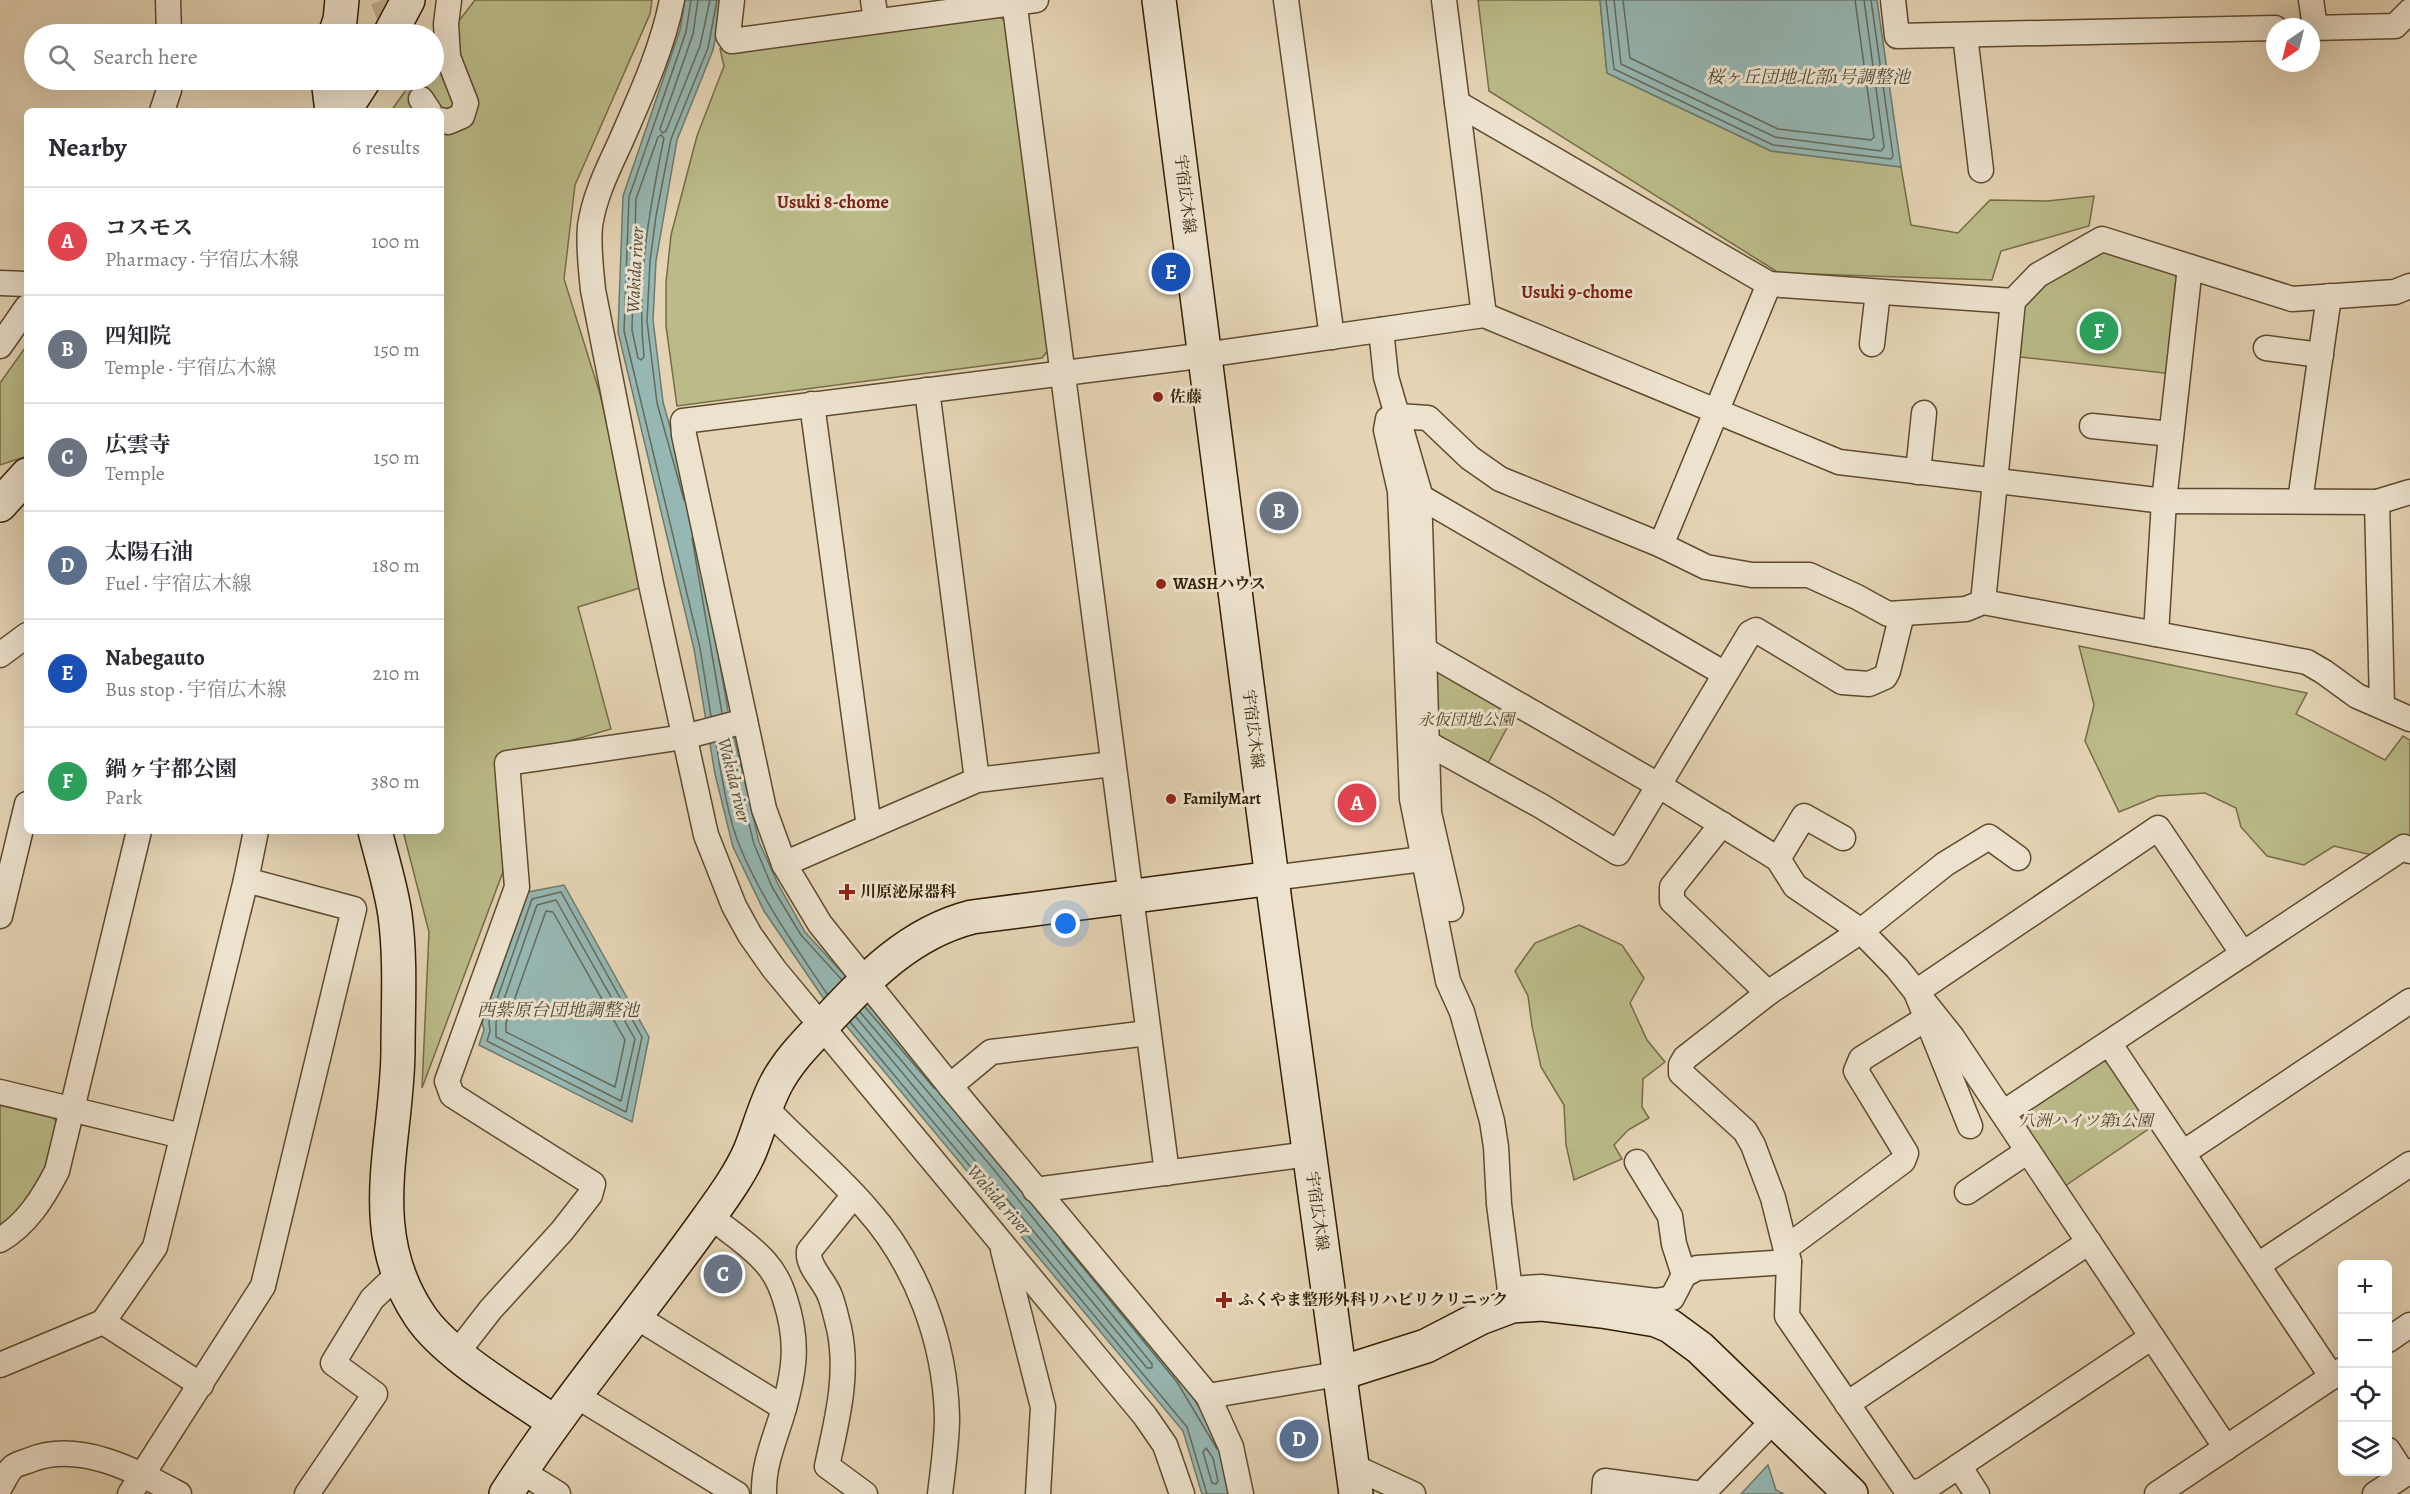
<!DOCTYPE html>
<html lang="en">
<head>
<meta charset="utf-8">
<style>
	:root { --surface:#fff; --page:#f2f2f3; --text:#2b2b33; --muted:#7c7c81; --line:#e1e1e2; --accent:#0b8043 }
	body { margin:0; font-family:Alegreya,"Noto Serif JP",serif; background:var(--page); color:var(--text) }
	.controls { position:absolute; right:18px; bottom:18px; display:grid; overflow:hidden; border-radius:9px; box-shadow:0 6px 24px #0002 }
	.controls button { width:54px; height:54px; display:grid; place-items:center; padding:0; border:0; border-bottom:2px solid var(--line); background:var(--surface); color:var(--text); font:30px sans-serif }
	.compass { position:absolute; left:2266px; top:18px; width:54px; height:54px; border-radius:50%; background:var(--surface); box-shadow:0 6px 24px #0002; rotate:215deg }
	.you { position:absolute; left:1066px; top:924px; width:21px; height:21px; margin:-15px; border:4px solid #fff; border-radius:50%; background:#1a73e8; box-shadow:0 0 0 9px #1a73e833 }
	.badge { display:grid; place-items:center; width:39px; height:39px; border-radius:50%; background:var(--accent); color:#fff; font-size:20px; font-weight:700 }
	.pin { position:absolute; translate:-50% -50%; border:3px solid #fff; box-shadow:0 2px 6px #0006 }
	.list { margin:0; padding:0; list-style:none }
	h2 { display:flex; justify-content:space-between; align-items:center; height:78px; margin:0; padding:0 24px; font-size:26px }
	h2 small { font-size:20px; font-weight:400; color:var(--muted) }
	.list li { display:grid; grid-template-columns:39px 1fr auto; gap:18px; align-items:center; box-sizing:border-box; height:108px; padding:0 24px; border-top:2px solid var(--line) }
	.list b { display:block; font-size:22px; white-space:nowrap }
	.list p { margin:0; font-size:20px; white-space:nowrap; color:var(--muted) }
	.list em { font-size:20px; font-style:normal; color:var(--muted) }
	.icon { flex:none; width:33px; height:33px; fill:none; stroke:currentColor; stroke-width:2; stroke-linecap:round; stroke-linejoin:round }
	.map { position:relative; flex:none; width:2410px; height:1494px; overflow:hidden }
	.search { position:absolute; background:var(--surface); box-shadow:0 6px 24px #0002; left:24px; top:24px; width:420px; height:66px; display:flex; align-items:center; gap:15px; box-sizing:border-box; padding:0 21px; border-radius:33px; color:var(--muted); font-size:22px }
	.panel { position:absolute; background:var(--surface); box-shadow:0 6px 24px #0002; left:24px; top:108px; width:420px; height:726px; border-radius:9px }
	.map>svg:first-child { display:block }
	.green { fill:#babb89; stroke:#766c46; stroke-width:1.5 }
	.water { fill:#96b7b3; stroke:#6e7a6c; stroke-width:1.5 }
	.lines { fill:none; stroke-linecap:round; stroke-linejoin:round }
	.shore { stroke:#646a5a; stroke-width:1.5 }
	.street-tunnel { stroke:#c0af90; stroke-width:24; stroke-dasharray:24 12; stroke-linecap:butt }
	.street-casing { stroke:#5e4b2e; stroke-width:27 }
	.secondary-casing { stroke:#321e02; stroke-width:36 }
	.street { stroke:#ede2ce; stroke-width:24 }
	.secondary { stroke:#ede2ce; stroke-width:33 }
	.poi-dot { fill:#8f2418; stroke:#ede2ce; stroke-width:2 }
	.labels { text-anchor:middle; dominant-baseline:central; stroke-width:6; stroke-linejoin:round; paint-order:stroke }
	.street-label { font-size:16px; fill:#321e02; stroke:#ede2ce }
	.poi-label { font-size:16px; font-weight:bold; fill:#321e02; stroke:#ede2ce; text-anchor:start }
	.park-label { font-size:16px; font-style:italic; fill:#544524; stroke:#ede2ce }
	.water-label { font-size:18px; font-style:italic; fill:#504c37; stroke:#ede2ce }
	.neighbourhood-label { font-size:18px; font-weight:bold; fill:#7a1f14; stroke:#ede2ce }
</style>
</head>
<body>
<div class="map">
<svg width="2410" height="1494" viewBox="0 0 2410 1494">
	<rect width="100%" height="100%" fill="#e4d3b4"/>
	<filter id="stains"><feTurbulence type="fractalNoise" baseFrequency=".00333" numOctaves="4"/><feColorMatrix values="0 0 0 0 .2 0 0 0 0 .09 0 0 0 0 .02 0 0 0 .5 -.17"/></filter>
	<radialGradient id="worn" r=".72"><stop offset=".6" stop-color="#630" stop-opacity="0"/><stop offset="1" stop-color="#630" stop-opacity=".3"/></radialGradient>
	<g class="green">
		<path d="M 475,0 L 652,0 L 650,14 L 575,185 L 564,279 L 600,394 L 643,587 L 578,607 L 611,729 L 514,757 L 510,853 L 422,1088 L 429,932 L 403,831 L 441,831 L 441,111 L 391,111 L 413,80 L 434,80 L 434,53 Z"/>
		<path d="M 1478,0 L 1600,0 L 1607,73 L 1771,151 L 1901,167 L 1911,225 L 1958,233 L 1990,200 L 2047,201 L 2094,196 L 2089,226 L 2001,251 L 1992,280 L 1779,273 L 1489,91 Z"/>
		<path d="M 996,15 L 1005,20 L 1049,349 L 1042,358 L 677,406 L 666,326 L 666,283 L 671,235 L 697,136 L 724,66 L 720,49 Z"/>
		<path d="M 2102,251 L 2172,272 L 2180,281 L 2173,374 L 2020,357 L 2024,306 L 2043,282 Z"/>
		<path d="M 27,345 L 27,456 L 0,465 L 0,383 Z"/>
		<path d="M 2079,646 L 2307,693 L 2296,714 L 2385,760 L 2403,736 L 2410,740 L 2410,837 L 2376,856 L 2334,846 L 2304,865 L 2267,856 L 2241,827 L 2236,808 L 2205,793 L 2158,796 L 2119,812 L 2085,741 L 2094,705 Z"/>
		<path d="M 1438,668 L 1515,713 L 1487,765 L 1442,742 L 1436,733 L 1434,674 Z"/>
		<path d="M 1579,925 L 1622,945 L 1644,978 L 1630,1003 L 1647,1040 L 1665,1062 L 1643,1079 L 1642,1107 L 1649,1118 L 1628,1130 L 1614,1145 L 1622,1159 L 1574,1180 L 1566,1145 L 1564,1105 L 1541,1067 L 1532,1026 L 1528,996 L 1515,971 L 1535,943 Z"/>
		<path d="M 2101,1060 L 2112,1064 L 2153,1126 L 2065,1186 L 2023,1123 L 2023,1114 Z"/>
		<path d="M 0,1103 L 52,1116 L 58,1124 L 42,1184 L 0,1229 Z"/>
	</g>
	<g class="water">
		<path d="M 685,0 L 723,0 L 713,50 L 677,140 L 656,261 L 653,320 L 663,402 L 694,513 L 728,711 L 759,842 L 778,884 L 805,932 L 870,1003 L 1182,1379 L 1226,1452 L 1235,1494 L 1202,1494 L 1183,1431 L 824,999 L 764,911 L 733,847 L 715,774 L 694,649 L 618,332 L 623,196 L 680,30 Z"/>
		<path d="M 1600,0 L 1877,0 L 1901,167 L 1771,151 L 1607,73 Z"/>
		<path d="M 564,885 L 649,1037 L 632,1122 L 479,1045 L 484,1030 L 482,1022 L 528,892 Z"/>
		<path d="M 1768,1465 L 1776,1490 L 1784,1494 L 1741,1494 Z"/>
	</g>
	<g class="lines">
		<g class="shore">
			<path d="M 691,0 L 686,32 L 629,197 L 624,331 L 700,648 L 711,716"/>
			<path d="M 698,0 L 693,34 L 660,129 L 662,133 L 666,131 L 700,46 L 710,0"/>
			<path d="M 1606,0 L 1614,69 L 1773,145 L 1891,159 L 1893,156 L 1871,0"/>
			<path d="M 1614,0 L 1621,64 L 1775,137 L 1881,151 L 1884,147 L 1864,0"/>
			<path d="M 1623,0 L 1630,58 L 1778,129 L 1871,140 L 1874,137 L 1855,0"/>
			<path d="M 661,135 L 664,138 C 649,211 636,282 644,357 L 641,360 L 638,358 L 632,330 L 636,199 L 658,137 Z"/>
			<path d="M 684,500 L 657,403 L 647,321 L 650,261 L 656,216 L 671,139 L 708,48 L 717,0"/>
			<path d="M 692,538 L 722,713"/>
			<path d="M 728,739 L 754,844 L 772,887 L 801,935 L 842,980"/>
			<path d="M 716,743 C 721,773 728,819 740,847 C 762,900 795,946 827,994"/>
			<path d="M 561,892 L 642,1037 L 626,1112 L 487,1041 L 490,1031 L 489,1022 L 532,899 Z"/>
			<path d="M 556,900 L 635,1039 L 621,1101 L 496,1037 L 496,1022 L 537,905 Z"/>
			<path d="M 546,911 L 553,912 L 625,1040 L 615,1087 L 506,1032 L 506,1023 Z"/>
			<path d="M 865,1007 L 935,1089"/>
			<path d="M 856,1017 L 1147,1368 L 1152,1368 L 1152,1364 L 990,1165 L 860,1012"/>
			<path d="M 850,1022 L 1187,1427 L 1207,1494"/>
			<path d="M 1062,1242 L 1177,1382 L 1217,1449"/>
			<path d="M 1206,1448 L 1213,1458 L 1218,1481 L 1216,1484 L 1212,1483 L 1203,1452 Z"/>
		</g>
		<g class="street-tunnel">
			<path d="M 382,0 L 396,34"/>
			<path d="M 414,80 L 421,99"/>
		</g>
		<g class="street-casing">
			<g id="street">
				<path d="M 168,0 L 169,34"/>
				<path d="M 672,0 C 662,50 640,97 620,143 C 608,169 594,197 590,226 C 588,247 591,269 593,290 L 651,584 L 706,835 L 734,906 L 750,935 L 774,969 L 1145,1416 L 1165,1445 L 1182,1494"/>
				<path d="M 732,0 L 728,35 L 732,41 L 1036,0"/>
				<path d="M 873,0 L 876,21"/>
				<path d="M 1014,0 L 1167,1173"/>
				<path d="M 1286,0 L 1332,337"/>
				<path d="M 1444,0 L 1484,315"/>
				<path d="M 1893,0 L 1897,36 L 2275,28"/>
				<path d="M 2311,0 L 2315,27"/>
				<path d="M 2311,28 L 2395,26 L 2410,11"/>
				<path d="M 1965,35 L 1981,170"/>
				<path d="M 421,99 L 429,111"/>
				<path d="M 1457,103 L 1769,284 L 2013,301 L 2038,275 L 2102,239 L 2292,299 L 2395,292 L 2410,286"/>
				<path d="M 162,111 L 169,90 L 170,80"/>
				<path d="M 441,120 L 448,122 L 462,116 L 466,103 L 448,57 L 446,24 L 449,0"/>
				<path d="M 0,283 L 27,284"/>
				<path d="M 1381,330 L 1386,377 L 1419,491 L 1429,813 L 1451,909"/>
				<path d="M 1872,344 L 1878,292"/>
				<path d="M 0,346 L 27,307"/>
				<path d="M 2266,348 L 2321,355"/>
				<path d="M 927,390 L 977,780"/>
				<path d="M 812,404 L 869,827"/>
				<path d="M 2092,426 L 2171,434"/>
				<path d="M 1918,472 L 1924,413"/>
				<path d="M 1419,496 L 1725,674"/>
				<path d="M 2300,501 L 2329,296"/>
				<path d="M 2377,502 L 2382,706"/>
				<path d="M 1661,545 L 1769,284"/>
				<path d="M 1983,602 L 2013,301"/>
				<path d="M 2156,634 L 2164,501 L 2190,267"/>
				<path d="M 1424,650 L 1658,785 L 1778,859 L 1795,886 L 1861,931 L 1897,968 L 1952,1037 L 2226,1448"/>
				<path d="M 0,655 L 27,635"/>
				<path d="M 1427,743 L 1541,806 L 1618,853 L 1750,633 L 1756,630 L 1842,682 L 1869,684 L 1885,677 L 1888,671 L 1902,614"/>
				<path d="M 1722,824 L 1672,887 L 1672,901 L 1768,993"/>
				<path d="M 2018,858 L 1989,837 L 1945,864 L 1861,931 L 1768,993 L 1685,1058 L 1681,1065 L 1681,1073 L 1745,1131 L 1753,1145 L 1773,1198 L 1789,1262 L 1787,1316 L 1905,1488 L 1911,1493 L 1923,1490 L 2152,1337"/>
				<path d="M 1778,859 L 1804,816 L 1843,838"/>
				<path d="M 784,864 L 977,780 L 1113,764"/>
				<path d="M 1272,878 L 1423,859"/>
				<path d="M 0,916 L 27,804"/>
				<path d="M 1148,1033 L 991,1052 L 950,1086 L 1208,1396 L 1231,1447 L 1241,1494"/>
				<path d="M 2109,1043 L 2332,1377"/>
				<path d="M 950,1086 L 820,924 L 784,864 L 764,809 L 684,435 L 683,421 L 1183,358 L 1484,315 L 1839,462 L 2164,501 L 2377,502 L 2410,492"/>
				<path d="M 0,1092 L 182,1136"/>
				<path d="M 766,1108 C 798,1142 835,1172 866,1208 C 917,1265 945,1341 947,1417 C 947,1442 943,1469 940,1494"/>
				<path d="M 2003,1113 L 2404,847 L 2410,851"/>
				<path d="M 1970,1126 L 1916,992 L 2158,828 L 2243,954"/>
				<path d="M 2183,1153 L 2410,1001"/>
				<path d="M 1637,1162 L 1670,1216 L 1674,1244 L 1684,1275"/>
				<path d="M 1035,1190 L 1309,1154"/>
				<path d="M 1967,1192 L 2028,1151"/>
				<path d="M 854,1195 L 809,1251 C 807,1267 825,1281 830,1296 C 834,1306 836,1317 839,1328 C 849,1375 837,1420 827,1466 L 865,1494"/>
				<path d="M 710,1216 C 728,1231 751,1245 766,1263 C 775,1273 781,1286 785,1299 C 799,1342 795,1371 782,1415 C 774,1441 763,1466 764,1494"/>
				<path d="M 0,1240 C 27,1224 43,1198 57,1171 L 139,831"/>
				<path d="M 1786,1248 L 1903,1161 L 1906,1153 L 1856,1071 L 1861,1059 L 1927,1018"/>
				<path d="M 1003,1250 L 1043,1407 L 1038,1494"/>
				<path d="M 2258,1265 L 2410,1164"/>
				<path d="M 1510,1289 L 1541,1287 L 1656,1301 L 1672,1298 L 1684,1275 L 1697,1268 L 1789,1262"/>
				<path d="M 1512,1306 L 1499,1204 L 1496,1147 L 1492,1121 L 1462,1012 L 1448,981 L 1412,799 L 1400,491 L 1386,430 L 1388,419 L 1398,416 L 1428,418 L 1470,458 L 1500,479 L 1661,545 L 1706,567 L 1752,575 L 1809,575 L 1857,597 L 1888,614 L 1966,609 L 1983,602 L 2307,662 L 2324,672 L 2357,696 L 2410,719"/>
				<path d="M 635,1316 L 784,1408"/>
				<path d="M 103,1322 L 155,1247 L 246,880 L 256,831"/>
				<path d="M 2388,1340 L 2410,1325"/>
				<path d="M 456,1354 L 491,1309 L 562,1231 L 590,1195 L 593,1184 L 452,1095 L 447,1081 L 517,887 L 507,763 L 684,737 L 745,721"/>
				<path d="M 0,1365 L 103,1322 L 201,1385"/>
				<path d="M 575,1395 L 737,1494"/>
				<path d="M 1208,1396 L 1338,1374"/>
				<path d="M 1847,1404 L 2089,1242"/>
				<path d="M 2388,1450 L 2404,1475"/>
				<path d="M 1352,1466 L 1413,1494"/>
				<path d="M 1959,1466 L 1977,1494"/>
				<path d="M 521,1471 L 558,1494"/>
				<path d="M 0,1487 C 4,1481 7,1472 13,1467 C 16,1464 25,1462 30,1460 C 79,1440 136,1471 179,1494"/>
				<path d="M 130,1494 L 263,1286 L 354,909 L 246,880"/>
				<path d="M 307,1494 L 375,1394 L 333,1363 L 372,1299 L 397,1275"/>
				<path d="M 1604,1494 L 1605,1481 L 1702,1494 L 1774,1420"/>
				<path d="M 2157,1494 L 2342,1370"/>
				<path d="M 2375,1494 L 2410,1471"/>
			</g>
		</g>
		<g class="secondary-casing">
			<g id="secondary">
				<path d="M 1159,0 L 1275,902 L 1356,1494"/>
				<path d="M 335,34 L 340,20 L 342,0"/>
				<path d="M 390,34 L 408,0"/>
				<path d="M 328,80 L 332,111"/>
				<path d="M 344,111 L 364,80"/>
				<path d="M 0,505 L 27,475"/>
				<path d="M 375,831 C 382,859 391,887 395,915 C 401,959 398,1006 398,1051 C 397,1145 362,1230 420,1316 C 446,1355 514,1394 554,1422"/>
				<path d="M 1338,1374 L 1426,1346 L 1480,1318 L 1512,1306 L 1542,1304 L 1602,1311 L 1656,1320 L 1670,1326 L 1700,1348 L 1851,1494"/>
				<path d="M 506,1494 C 568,1398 643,1310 709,1217 C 724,1196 740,1174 750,1151 C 759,1129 765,1105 776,1084 C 788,1061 807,1042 824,1024 C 867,978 909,933 972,917 L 1272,878"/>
			</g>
		</g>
		<use href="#street" class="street"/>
		<use href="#secondary" class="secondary"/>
	</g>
	<g class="poi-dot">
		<circle cx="1158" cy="397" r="6"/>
		<circle cx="1161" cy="584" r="6"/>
		<circle cx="1171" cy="799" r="6"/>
		<path d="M844 883h6v6h6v6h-6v6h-6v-6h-6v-6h6z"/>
		<path d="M1221 1291h6v6h6v6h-6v6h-6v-6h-6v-6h6z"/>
	</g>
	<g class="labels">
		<g class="street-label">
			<text transform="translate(1185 194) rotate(83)">宇宿広木線</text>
			<text transform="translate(1253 729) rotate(83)">宇宿広木線</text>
			<text transform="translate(1317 1211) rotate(82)">宇宿広木線</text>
		</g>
		<g class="poi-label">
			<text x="1170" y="397">佐藤</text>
			<text x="1173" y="584">WASHハウス</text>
			<text x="1183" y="799">FamilyMart</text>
			<text x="860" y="892">川原泌尿器科</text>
			<text x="1238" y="1300">ふくやま整形外科リハビリクリニック</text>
		</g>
		<g class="park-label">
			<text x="1466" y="720">永仮団地公園</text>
			<text x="2086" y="1121">八洲ハイツ第1公園</text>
		</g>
		<g class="water-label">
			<text x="1808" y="77">桜ヶ丘団地北部1号調整池</text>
			<text transform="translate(635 270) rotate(-87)">Wakida river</text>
			<text transform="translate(734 780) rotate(76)">Wakida river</text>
			<text x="558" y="1010">西紫原台団地調整池</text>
			<text transform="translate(999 1200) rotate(49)">Wakida river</text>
		</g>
		<g class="neighbourhood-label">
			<text x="833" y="202">Usuki 8-chome</text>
			<text x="1577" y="292">Usuki 9-chome</text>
		</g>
	</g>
	<rect width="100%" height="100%" filter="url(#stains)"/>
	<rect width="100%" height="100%" fill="url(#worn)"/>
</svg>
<div class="controls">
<button>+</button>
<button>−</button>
<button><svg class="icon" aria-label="locate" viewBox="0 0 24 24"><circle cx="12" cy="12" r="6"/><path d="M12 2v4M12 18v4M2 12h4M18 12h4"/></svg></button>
<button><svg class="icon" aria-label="layers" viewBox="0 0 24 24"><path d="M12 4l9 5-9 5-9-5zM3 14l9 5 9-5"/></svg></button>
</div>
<svg class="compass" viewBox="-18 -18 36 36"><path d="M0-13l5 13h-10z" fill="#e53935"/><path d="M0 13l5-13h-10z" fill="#7c7c81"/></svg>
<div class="you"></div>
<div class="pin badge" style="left:1357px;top:803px;background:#e0444e">A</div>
<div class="pin badge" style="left:1279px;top:511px;background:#6b7280">B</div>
<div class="pin badge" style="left:723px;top:1274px;background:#6b7280">C</div>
<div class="pin badge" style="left:1299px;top:1439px;background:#5c6f8a">D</div>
<div class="pin badge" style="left:1171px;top:272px;background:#1a4fb4">E</div>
<div class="pin badge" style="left:2099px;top:331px;background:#2e9e5b">F</div>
<div class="search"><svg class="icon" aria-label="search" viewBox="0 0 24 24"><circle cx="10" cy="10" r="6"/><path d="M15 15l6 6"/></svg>Search here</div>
<section class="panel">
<h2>Nearby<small>6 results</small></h2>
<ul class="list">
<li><span class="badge" style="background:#e0444e">A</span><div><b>コスモス</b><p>Pharmacy · 宇宿広木線</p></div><em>100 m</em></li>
<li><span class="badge" style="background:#6b7280">B</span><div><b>四知院</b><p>Temple · 宇宿広木線</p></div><em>150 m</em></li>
<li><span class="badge" style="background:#6b7280">C</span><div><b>広雲寺</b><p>Temple</p></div><em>150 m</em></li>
<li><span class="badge" style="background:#5c6f8a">D</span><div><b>太陽石油</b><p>Fuel · 宇宿広木線</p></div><em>180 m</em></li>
<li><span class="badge" style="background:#1a4fb4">E</span><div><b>Nabegauto</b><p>Bus stop · 宇宿広木線</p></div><em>210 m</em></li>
<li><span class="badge" style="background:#2e9e5b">F</span><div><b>鍋ヶ宇都公園</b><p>Park</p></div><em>380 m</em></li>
</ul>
</section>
</div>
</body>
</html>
